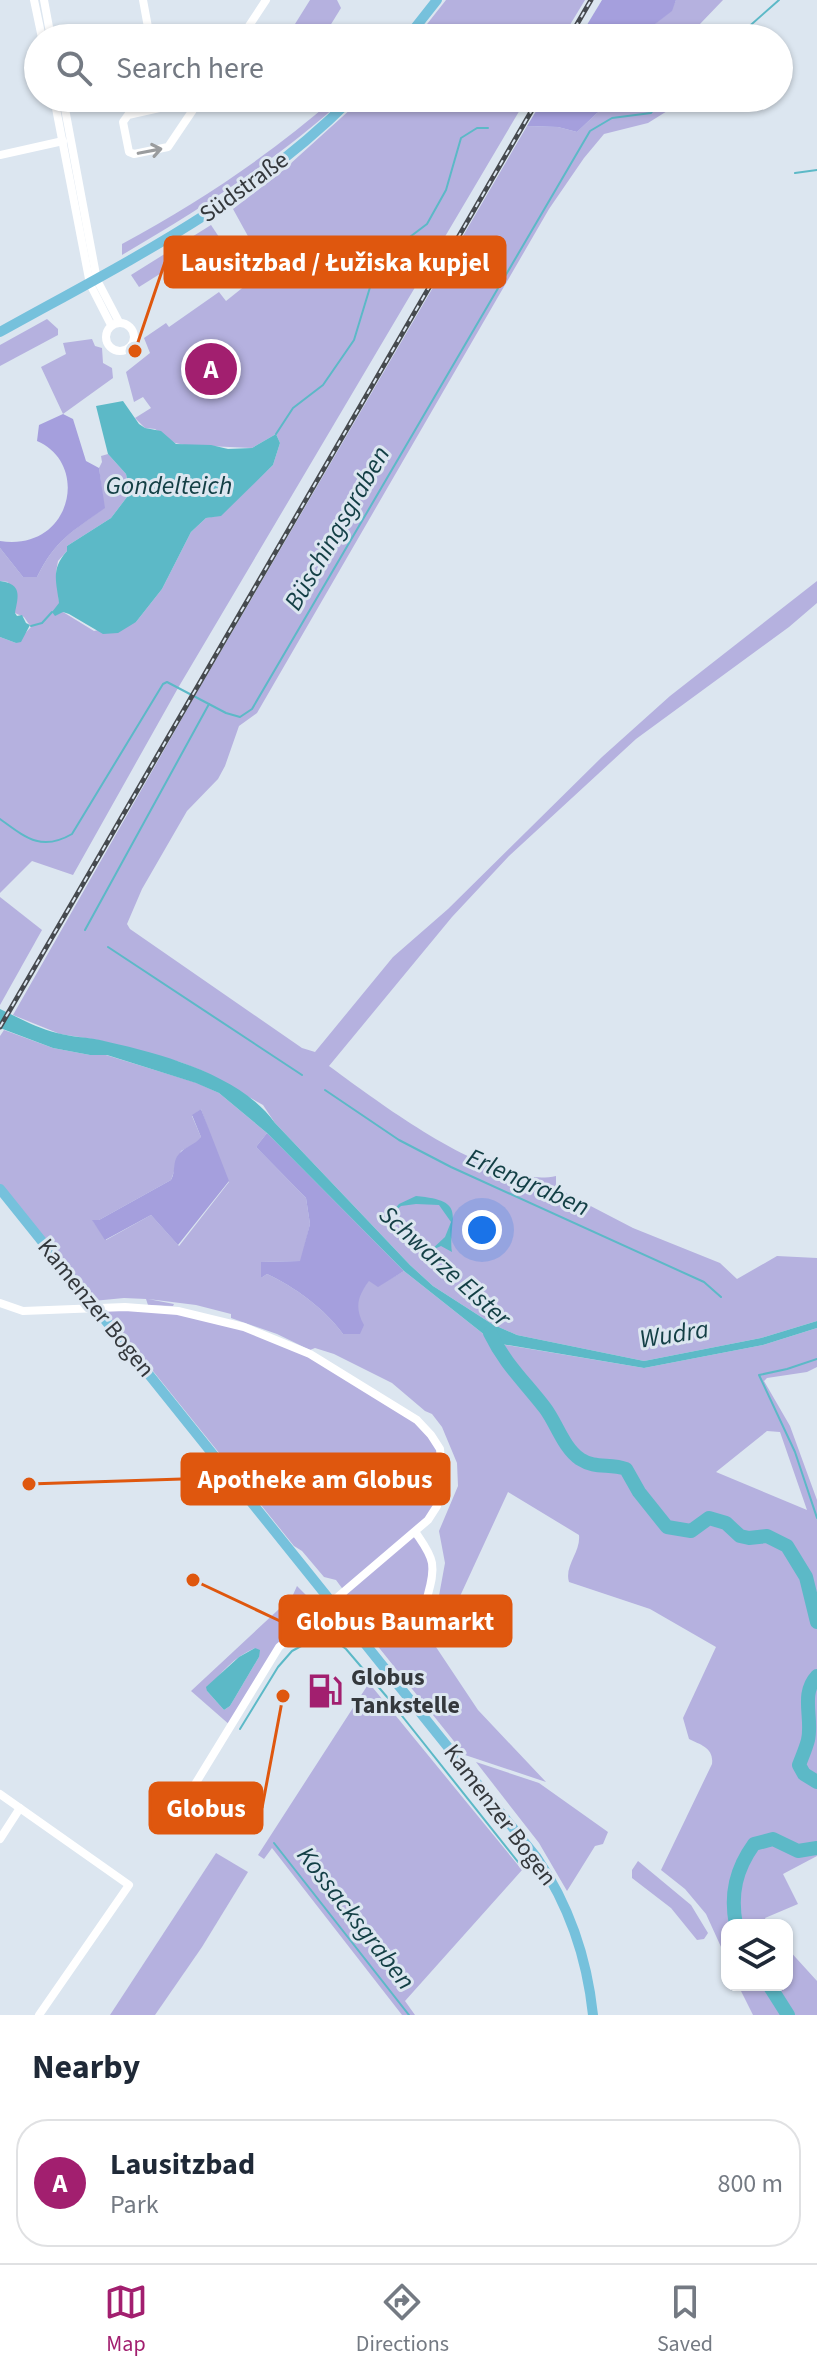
<!DOCTYPE html>
<html lang="en">
<head>
<meta charset="utf-8">
<style>
	:root { --surface:#fff; --page:#f6f6f7; --text:#1f2937; --muted:#747a83; --line:#e0e1e3; --accent:#a21f6f }
	body { margin:0; font-family:"Source Sans 3",sans-serif; background:var(--page); color:var(--text) }
	.controls { position:absolute; right:24px; bottom:24px; display:grid; overflow:hidden; border-radius:16px; box-shadow:0 2px 6px #0004 }
	.controls button { width:72px; height:72px; display:grid; place-items:center; padding:0; border:0; border-bottom:2px solid var(--line); background:var(--surface); color:var(--text); font:40px sans-serif }
	.you { position:absolute; left:482px; top:1230px; width:28px; height:28px; margin:-20px; border:6px solid #fff; border-radius:50%; background:#1a73e8; box-shadow:0 0 0 12px #1a73e833 }
	.badge { display:grid; place-items:center; width:52px; height:52px; border-radius:50%; background:var(--accent); color:#fff; font-size:26px; font-weight:700 }
	.pin { position:absolute; translate:-50% -50%; border:4px solid #fff; box-shadow:0 2px 8px #0006 }
	.list { margin:0; padding:0; list-style:none }
	h2 { display:flex; justify-content:space-between; align-items:center; height:104px; margin:0; padding:0 32px; font-size:34px }
	h2 small { font-size:26px; font-weight:400; color:var(--muted) }
	.list li { display:grid; grid-template-columns:52px 1fr auto; gap:24px; align-items:center; box-sizing:border-box; height:128px; margin:0 16px 16px; padding:0 16px; border:2px solid var(--line); border-radius:32px }
	.list b { display:block; font-size:30px; white-space:nowrap }
	.list p { margin:0; font-size:26px; white-space:nowrap; color:var(--muted) }
	.list em { font-size:26px; font-style:normal; color:var(--muted) }
	.icon { flex:none; width:44px; height:44px; fill:none; stroke:currentColor; stroke-width:2; stroke-linecap:round; stroke-linejoin:round }
	.map { position:relative; flex:none; width:817px; height:2015px; overflow:hidden }
	.search { position:absolute; background:var(--surface); box-shadow:0 2px 6px #0004; left:24px; right:24px; top:24px; height:88px; display:flex; align-items:center; gap:20px; box-sizing:border-box; padding:0 28px; border-radius:44px; color:var(--muted); font-size:30px }
	.sheet { height:248px; background:var(--surface) }
	nav { display:flex; justify-content:space-around; align-items:center; box-sizing:border-box; height:112px; border-top:2px solid var(--line); background:var(--surface); font-size:22px; color:var(--muted) }
	nav a { display:grid; justify-items:center; gap:4px }
	nav .on { color:var(--accent) }
	.map>svg:first-child { display:block }
	.green { fill:#b5b1df; fill-rule:evenodd }
	.forest { fill:#a59fdd }
	.water { fill:#5cb9c7 }
	.lines { fill:none; stroke-linecap:round; stroke-linejoin:round }
	.stream { stroke:#5cb9c7; stroke-width:2 }
	.river { stroke:#5cb9c7; stroke-width:14 }
	.minor { stroke:#fff; stroke-width:8 }
	.major { stroke:#76c1dc; stroke-width:10 }
	.rail-casing { stroke:#464a4f; stroke-width:5 }
	.rail { stroke:#dce6f0; stroke-width:2; stroke-dasharray:6; stroke-linecap:butt }
	.oneway { stroke:#9a9c9e }
	.labels { text-anchor:middle; dominant-baseline:central; stroke-width:6; stroke-linejoin:round; paint-order:stroke }
	.street-label { font-size:24px; fill:#34383c; stroke:#dce6f0 }
	.poi-label { font-size:24px; font-weight:bold; fill:#34383c; stroke:#dce6f0; text-anchor:start }
	.water-label { font-size:26px; font-style:italic; fill:#133f45; stroke:#dce6f0 }
	.leader { fill:none; stroke:#df570e; stroke-width:3 }
	.callout-dot { fill:#df570e; stroke:#dce6f0; stroke-width:3 }
	.callout { fill:#df570e; stroke:#df570e; stroke-width:3 }
	.callout-label { font-size:26px; text-anchor:middle; font-weight:bold; fill:#fff }
</style>
</head>
<body>
<div class="map">
<svg width="817" height="2015" viewBox="0 0 817 2015">
	<rect width="100%" height="100%" fill="#dce6f0"/>
	<g class="green">
		<path d="M 310,0 L 337,0 L 341,8 L 325,34 L 309,38 L 295,24 Z"/>
		<path d="M 446,0 L 585,0 L 562,38 L 416,38 Z"/>
		<path d="M 676,0 L 723,0 L 699,25 L 695,38 L 637,38 L 671,11 Z"/>
		<path d="M 335,98 L 345,98 C 277,160 201,209 122,255 L 122,244 C 198,203 270,155 335,98 Z"/>
		<path d="M 363,98 L 527,98 L 178,688 L 73,875 L 32,861 L 0,893 L 0,637 L 16,643 L 31,627 L 24,617 L 15,613 L 8,582 L 0,581 L 0,548 L 23,577 L 37,577 C 55,540 72,532 104,508 L 99,468 L 102,462 L 101,456 L 108,454 L 126,474 L 130,493 L 111,518 L 67,546 L 67,551 L 58,561 L 56,572 L 59,602 L 63,612 L 94,631 L 136,622 L 162,589 L 191,532 L 206,518 L 221,515 L 273,465 L 280,443 L 276,434 L 252,448 L 185,445 L 175,443 L 155,429 L 145,428 L 135,418 L 151,408 L 143,397 L 134,402 L 126,372 L 150,353 L 144,338 L 166,323 L 169,327 L 219,292 L 226,301 L 266,269 L 233,209 L 279,174 Z"/>
		<path d="M 608,98 L 688,98 L 648,123 L 604,134 L 584,158 L 549,209 L 268,694 L 257,713 L 239,726 L 225,766 L 218,779 L 187,811 L 142,889 L 127,924 L 130,929 L 302,1048 L 315,1052 L 393,957 L 448,909 L 602,757 L 670,696 L 817,581 L 817,603 L 789,627 L 636,739 L 509,856 L 452,917 L 329,1066 C 380,1103 493,1190 556,1176 L 556,1188 L 633,1228 L 720,1263 L 737,1279 L 777,1256 L 817,1258 L 817,1321 L 761,1338 L 644,1361 L 517,1335 L 492,1324 L 433,1286 L 410,1265 L 275,1123 L 263,1105 L 203,1071 L 180,1062 L 98,1040 L 60,1034 L 13,1015 L 192,701 L 527,126 L 558,127 L 577,132 L 597,113 L 608,108 Z"/>
		<path d="M 211,225 L 219,237 L 139,287 L 131,275 Z"/>
		<path d="M 47,319 L 58,329 L 58,335 L 0,366 L 0,345 Z"/>
		<path d="M 92,339 L 95,346 L 102,348 L 103,363 L 112,368 L 113,378 L 63,414 L 41,367 L 66,354 L 63,343 Z"/>
		<path d="M 0,897 L 42,930 L 0,1005 Z"/>
		<path d="M 4,1030 L 53,1048 L 90,1055 L 106,1055 L 197,1083 L 219,1093 L 267,1133 L 256,1147 L 306,1198 L 310,1224 L 301,1261 L 261,1262 L 261,1278 L 267,1274 C 295,1287 325,1309 343,1334 L 357,1313 L 358,1296 L 369,1280 L 378,1286 L 404,1271 L 486,1336 L 500,1344 L 644,1368 L 763,1345 L 817,1328 L 817,1367 L 807,1372 L 767,1378 L 764,1381 L 790,1426 L 817,1500 L 817,1856 L 783,1874 L 798,1904 L 765,1918 L 768,1925 L 727,1925 L 727,1960 L 706,1914 L 685,1889 L 661,1870 L 712,1764 C 714,1748 701,1745 689,1739 L 683,1718 L 716,1647 L 650,1609 L 569,1582 C 564,1566 581,1552 579,1535 L 508,1492 L 438,1644 L 432,1634 L 445,1563 L 439,1531 L 458,1486 L 457,1463 L 442,1427 L 432,1414 L 425,1411 L 392,1383 L 334,1354 L 315,1348 L 310,1350 L 277,1334 L 231,1318 L 231,1314 L 196,1305 L 148,1299 L 174,1304 L 173,1306 L 148,1305 L 146,1299 L 124,1298 L 93,1301 L 0,1189 L 0,1036 ZM 201,1109 L 224,1174 L 229,1182 L 179,1246 L 151,1215 L 106,1240 L 93,1221 L 99,1220 L 171,1180 L 181,1151 L 199,1142 L 201,1137 L 192,1116 ZM 767,1431 L 780,1432 L 807,1510 L 716,1472 Z"/>
		<path d="M 103,1309 L 178,1312 L 275,1338 L 417,1420 L 431,1435 L 443,1464 L 437,1505 L 415,1533 L 433,1566 L 422,1626 L 478,1710 L 546,1782 L 465,1755 L 352,1614 L 350,1599 L 336,1580 L 324,1577 L 302,1551 L 294,1546 Z"/>
		<path d="M 297,1586 L 306,1595 L 315,1612 L 291,1633 L 231,1726 L 191,1691 L 292,1597 ZM 255,1648 L 259,1657 L 230,1706 L 224,1710 L 207,1691 C 220,1673 234,1657 255,1648 Z"/>
		<path d="M 369,1683 L 522,1870 L 405,2001 L 415,2015 L 402,2015 L 272,1848 L 264,1859 L 258,1855 Z"/>
		<path d="M 476,1762 L 539,1783 L 608,1832 L 603,1844 L 595,1846 L 567,1891 L 539,1843 Z"/>
		<path d="M 216,1853 L 248,1872 L 202,1947 L 155,2015 L 110,2015 Z"/>
		<path d="M 638,1861 L 691,1905 L 708,1933 L 704,1939 L 697,1940 L 671,1908 L 632,1878 L 632,1870 Z"/>
		<path d="M 787,1948 L 817,1981 L 817,2015 L 753,2015 L 738,1985 L 787,1985 Z"/>
	</g>
	<g class="forest">
		<path d="M 602,0 L 676,0 L 672,11 L 637,38 L 579,38 Z"/>
		<path d="M 544,98 L 608,98 L 608,108 L 597,113 L 577,132 L 558,127 L 527,126 Z"/>
		<path d="M 63,414 L 73,419 L 86,461 L 99,468 L 105,508 C 72,532 55,540 37,577 L 23,577 L 0,548 L 0,541 C 71,552 91,464 37,441 L 39,425 Z"/>
		<path d="M 201,1109 L 229,1181 L 178,1245 L 151,1215 L 105,1240 L 92,1220 L 99,1220 L 171,1180 C 176,1172 172,1161 179,1154 C 186,1146 195,1145 201,1137 L 192,1115 Z"/>
		<path d="M 267,1133 L 404,1271 L 378,1287 L 369,1281 C 358,1296 354,1307 364,1325 L 360,1334 L 343,1334 C 325,1309 295,1287 267,1274 L 261,1278 L 261,1262 L 300,1261 L 310,1224 L 306,1198 L 256,1147 Z"/>
	</g>
	<g class="water">
		<path d="M 123,401 L 139,424 L 145,428 L 161,431 L 176,444 L 211,445 L 228,449 L 252,448 L 276,434 L 280,443 L 273,465 L 221,516 L 206,518 L 191,532 L 162,589 L 136,622 L 118,633 L 103,634 L 69,614 L 63,612 L 55,616 L 52,612 L 59,603 C 56,580 51,569 67,551 L 67,546 L 111,518 L 130,493 L 126,474 L 108,454 L 96,406 Z"/>
		<path d="M 0,581 C 23,584 18,597 15,613 L 17,616 L 22,615 L 26,623 L 30,625 L 21,642 L 16,643 L 0,637 Z"/>
		<path d="M 0,1009 C 19,1018 37,1028 57,1033 C 71,1037 86,1037 100,1040 C 157,1053 239,1073 275,1123 L 410,1265 L 433,1286 L 492,1324 L 517,1335 L 644,1361 L 761,1338 L 817,1321 L 817,1328 L 763,1345 L 644,1368 L 514,1346 L 501,1344 L 502,1350 L 497,1351 L 486,1336 L 404,1271 L 267,1133 L 219,1093 L 196,1083 L 107,1055 L 90,1055 L 53,1048 L 0,1028 Z"/>
		<path d="M 416,1196 C 469,1201 448,1216 452,1252 L 441,1246 L 430,1251 L 445,1237 L 451,1222 L 439,1205 L 416,1204 L 401,1206 L 385,1220 L 399,1204 Z"/>
		<path d="M 255,1648 L 260,1650 L 259,1657 L 230,1706 L 224,1710 L 207,1691 L 206,1687 L 239,1657 Z"/>
	</g>
	<g class="lines">
		<g class="stream">
			<path d="M 736,38 L 779,0"/>
			<path d="M 795,173 L 817,170"/>
			<path d="M 276,434 L 293,408 L 323,385 L 354,340 L 378,261 L 427,224 L 446,190 L 461,138 L 477,128 L 488,128"/>
			<path d="M 31,626 L 42,623 L 52,612"/>
			<path d="M 0,819 C 25,837 41,852 72,834 L 163,684 L 167,682 L 226,713 L 240,717 L 252,709 L 590,131 L 612,118 L 651,113 L 662,98"/>
			<path d="M 85,930 L 209,704"/>
			<path d="M 108,947 L 302,1075"/>
			<path d="M 325,1090 L 399,1140 L 451,1167 L 704,1282 L 721,1297"/>
			<path d="M 817,1359 L 787,1369 L 759,1375 L 795,1452 L 817,1518"/>
			<path d="M 240,1729 L 278,1667 L 292,1651 L 316,1638 L 334,1640 L 346,1649 L 387,1697 L 522,1867"/>
			<path d="M 274,1843 L 409,2015"/>
		</g>
		<g class="river">
			<path d="M 490,1333 C 505,1364 525,1382 545,1408 C 557,1424 563,1447 580,1459 C 595,1469 610,1463 626,1469 L 639,1492 L 667,1527 L 691,1531 L 709,1518 L 726,1523 L 740,1536 L 749,1538 L 767,1536 L 787,1546 L 806,1577 L 817,1622"/>
			<path d="M 817,1676 C 800,1694 813,1718 808,1740 C 806,1748 802,1757 799,1765 L 804,1774 L 817,1782"/>
			<path d="M 736,1925 C 730,1894 736,1869 754,1844 L 773,1839 L 798,1851 L 817,1848"/>
			<path d="M 769,1985 L 788,2015"/>
		</g>
		<g class="minor">
			<path d="M 34,0 L 42,38"/>
			<path d="M 44,0 L 51,38"/>
			<path d="M 143,0 L 150,38"/>
			<path d="M 241,38 L 266,0"/>
			<path d="M 54,98 L 90,284 L 111,325"/>
			<path d="M 63,98 L 97,280 L 119,322"/>
			<path d="M 170,98 L 173,105 L 198,98"/>
			<path d="M 173,105 L 128,115 L 123,122 L 129,152 L 134,154 L 168,147 L 201,98"/>
			<path d="M 0,155 L 63,141"/>
			<circle cx="120" cy="337" r="14"/>
			<path d="M 0,1303 L 23,1311 L 125,1307 L 178,1311 L 244,1327 L 310,1354 L 417,1420 L 431,1435 L 440,1449 L 443,1483 L 437,1506 L 428,1520 L 279,1647 L 175,1817"/>
			<path d="M 416,1533 C 422,1542 430,1552 432,1563 C 436,1587 415,1612 428,1635"/>
			<path d="M 0,1794 L 129,1885 L 39,2015"/>
			<path d="M 0,1839 L 20,1808"/>
		</g>
		<g class="major">
			<path d="M 407,38 L 437,0"/>
			<path d="M 0,332 C 126,262 249,202 352,98"/>
			<path d="M 0,1189 L 537,1858 C 569,1905 587,1958 593,2015"/>
		</g>
		<g class="rail-casing">
			<g id="rail">
				<path d="M 569,38 L 591,0"/>
				<path d="M 0,1027 L 539,98"/>
			</g>
		</g>
		<use href="#rail" class="rail"/>
	</g>
	<defs><path id="oneway-shaft" d="M-6 0H5M1.5-3L5.5 0L1.5 3" fill="none" stroke-width="1.6" stroke-linecap="round" stroke-linejoin="round" transform="scale(2)"/></defs>
	<use class="oneway" href="#oneway-shaft" transform="translate(150 151) rotate(-11)"/>
	<defs>
		<g id="fuel-bare" transform="scale(2.76)"><path d="M-5.5-6h7V0h2V4h1.3V-2.5L3-4.5l.8-.8L6-3V5H2.5V1h-1V6h-7ZM-4.2-4.7v3.2H.2V-4.7Z" fill="#a21f6f" stroke="#dce6f0" stroke-width="2.5" paint-order="stroke"/></g>
	</defs>
	<g fill-rule="evenodd">
		<use href="#fuel-bare" x="325" y="1691"/>
	</g>
	<g class="labels">
		<g class="street-label">
			<text transform="translate(244 187) rotate(-36)">Südstraße</text>
			<text transform="translate(96 1308) rotate(51)">Kamenzer Bogen</text>
			<text transform="translate(500 1815) rotate(53)">Kamenzer Bogen</text>
		</g>
		<g class="poi-label">
			<text x="351" y="1677">Globus<tspan x="351" dy="28">Tankstelle</tspan></text>
		</g>
		<g class="water-label">
			<text x="169" y="485">Gondelteich</text>
			<text transform="translate(337 528) rotate(-60)">Büschingsgraben</text>
			<text transform="translate(528 1182) rotate(24)">Erlengraben</text>
			<text transform="translate(445 1266) rotate(42)">Schwarze Elster</text>
			<text transform="translate(674 1334) rotate(-9)">Wudra</text>
			<text transform="translate(356 1918) rotate(52)">Kossacksgraben</text>
		</g>
	</g>
	<path class="leader" d="M135 351L165 262M29 1484L182 1479M193 1580L280 1621M283 1696L262 1808"/>
	<g class="callout-dot">
		<circle cx="135" cy="351" r="8"/>
		<circle cx="29" cy="1484" r="8"/>
		<circle cx="193" cy="1580" r="8"/>
		<circle cx="283" cy="1696" r="8"/>
	</g>
	<g class="callout">
		<rect x="165" y="237" width="340" height="50" rx="8"/>
		<rect x="182" y="1454" width="267" height="50" rx="8"/>
		<rect x="280" y="1596" width="231" height="50" rx="8"/>
		<rect x="150" y="1783" width="112" height="50" rx="8"/>
	</g>
	<g class="callout-label">
		<text x="335" y="271">Lausitzbad / Łužiska kupjel</text>
		<text x="315" y="1488">Apotheke am Globus</text>
		<text x="395" y="1630">Globus Baumarkt</text>
		<text x="206" y="1817">Globus</text>
	</g>
</svg>
<div class="controls">
<button><svg class="icon" aria-label="layers" viewBox="0 0 24 24"><path d="M12 4l9 5-9 5-9-5zM3 14l9 5 9-5"/></svg></button>
</div>
<div class="you"></div>
<div class="pin badge" style="left:211px;top:369px">A</div>
<div class="search"><svg class="icon" aria-label="search" viewBox="0 0 24 24"><circle cx="10" cy="10" r="6"/><path d="M15 15l6 6"/></svg>Search here</div>
</div>
<section class="sheet">
<h2>Nearby<small></small></h2>
<ul class="list">
<li><span class="badge">A</span><div><b>Lausitzbad</b><p>Park</p></div><em>800 m</em></li>
</ul>
</section>
<nav>
<a class="on"><svg class="icon" aria-label="map" viewBox="0 0 24 24"><path d="M3 6l6-2 6 2 6-2v14l-6 2-6-2-6 2zM9 4v14M15 6v14"/></svg>Map</a>
<a><svg class="icon" aria-label="directions" viewBox="0 0 24 24"><path d="M12 3l9 9-9 9-9-9zM9 14v-3h6M13 9l2 2-2 2"/></svg>Directions</a>
<a><svg class="icon" aria-label="saved" viewBox="0 0 24 24"><path d="M7 4h10v16l-5-4-5 4z"/></svg>Saved</a>
</nav>
</body>
</html>
